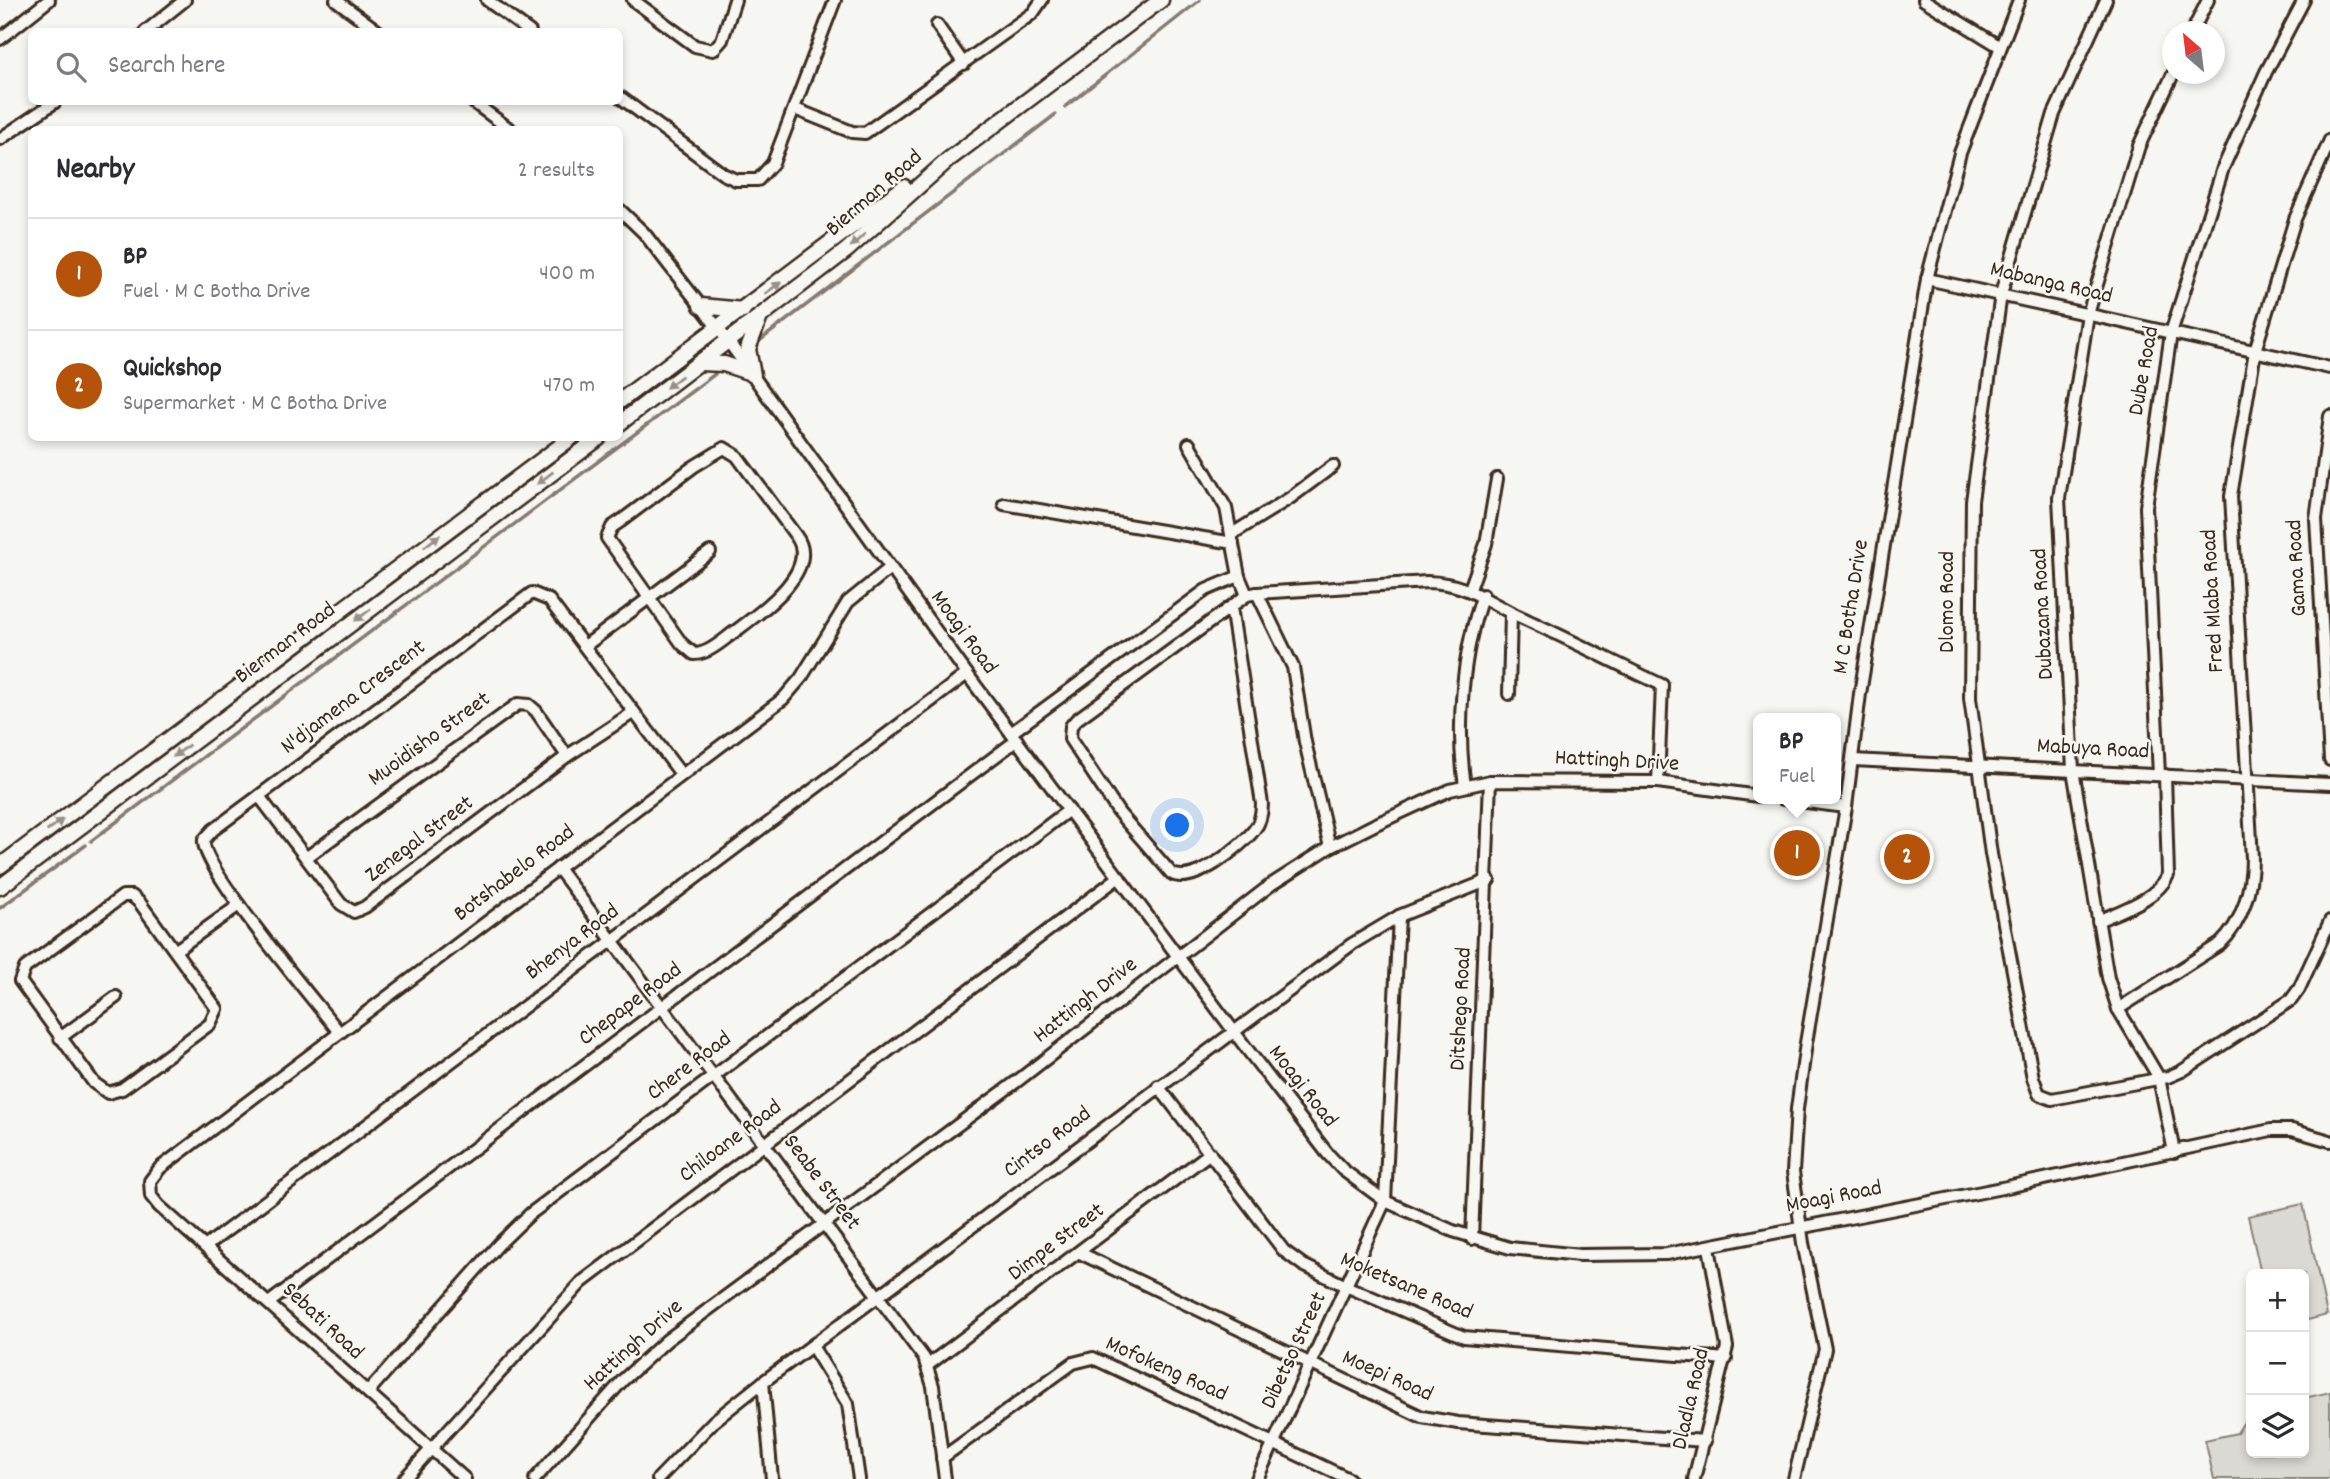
<!DOCTYPE html>
<html lang="en">
<head>
<meta charset="utf-8">
<style>
	:root { --surface:#fff; --page:#f7f7f7; --text:#2b2b33; --muted:#7c7c81; --line:#e1e1e2; --accent:#b45309 }
	body { margin:0; font-family:Dekko,sans-serif; background:var(--page); color:var(--text) }
	.controls { position:absolute; right:21px; bottom:21px; display:grid; overflow:hidden; border-radius:10px; box-shadow:0 4px 10px #0003 }
	.controls button { width:63px; height:63px; display:grid; place-items:center; padding:0; border:0; border-bottom:2px solid var(--line); background:var(--surface); color:var(--text); font:35px sans-serif }
	.compass { position:absolute; left:2162px; top:21px; width:63px; height:63px; border-radius:50%; background:var(--surface); box-shadow:0 4px 10px #0003; rotate:332deg }
	.you { position:absolute; left:1178px; top:826px; width:24px; height:24px; margin:-18px; border:5px solid #fff; border-radius:50%; background:#1a73e8; box-shadow:0 0 0 10px #1a73e833 }
	.badge { display:grid; place-items:center; width:46px; height:46px; border-radius:50%; background:var(--accent); color:#fff; font-size:23px; font-weight:700 }
	.pin { position:absolute; translate:-50% -50%; border:4px solid #fff; box-shadow:0 2px 7px #0006 }
	.popup { position:absolute; left:1753px; top:713px; width:88px; height:91px; box-sizing:border-box; display:grid; place-content:center; border-radius:10px; background:var(--surface); filter:drop-shadow(0 2px 5px #0005); font-size:23px; white-space:nowrap; color:var(--muted) }
	.popup b { font-size:26px; color:var(--text) }
	.popup::after { content:''; position:absolute; left:50%; top:100%; margin-left:-14px; border:14px solid transparent; border-top-color:var(--surface) }
	.list { margin:0; padding:0; list-style:none }
	h2 { display:flex; justify-content:space-between; align-items:center; height:91px; margin:0; padding:0 28px; font-size:30px }
	h2 small { font-size:23px; font-weight:400; color:var(--muted) }
	.list li { display:grid; grid-template-columns:46px 1fr auto; gap:21px; align-items:center; box-sizing:border-box; height:112px; padding:0 28px; border-top:2px solid var(--line) }
	.list b { display:block; font-size:26px; white-space:nowrap }
	.list p { margin:0; font-size:23px; white-space:nowrap; color:var(--muted) }
	.list em { font-size:23px; font-style:normal; color:var(--muted) }
	.icon { flex:none; width:38px; height:38px; fill:none; stroke:currentColor; stroke-width:2; stroke-linecap:round; stroke-linejoin:round }
	.map { position:relative; flex:none; width:2330px; height:1479px; overflow:hidden }
	.search { position:absolute; background:var(--surface); box-shadow:0 4px 10px #0003; left:28px; top:28px; width:595px; height:77px; display:flex; align-items:center; gap:18px; box-sizing:border-box; padding:0 24px; border-radius:10px; color:var(--muted); font-size:26px }
	.panel { position:absolute; background:var(--surface); box-shadow:0 4px 10px #0003; left:28px; top:126px; width:595px; height:315px; border-radius:10px }
	.map>svg:first-child { display:block }
	.park { fill:#dad9d3; stroke:#8a8278; stroke-width:2 }
	.lines { fill:none; stroke-linecap:round; stroke-linejoin:round }
	.stream { stroke:#857a71; stroke-width:3.5 }
	.minor-casing { stroke:#3b2a1e; stroke-width:16 }
	.major-casing { stroke:#3b2a1e; stroke-width:19 }
	.minor { stroke:#f6f6f2; stroke-width:10 }
	.major { stroke:#f6f6f2; stroke-width:14 }
	.oneway { fill:#989088 }
	.labels { text-anchor:middle; dominant-baseline:central; stroke-width:5; stroke-linejoin:round; paint-order:stroke }
	.street-label { font-size:23px; fill:#3b2a1e; stroke:#f6f6f2 }
</style>
</head>
<body>
<div class="map">
<svg width="2330" height="1479" viewBox="0 0 2330 1479">
	<rect width="100%" height="100%" fill="#f6f6f2"/>
	<filter id="ink" filterUnits="userSpaceOnUse"><feTurbulence type="fractalNoise" baseFrequency=".0143" numOctaves="2"/><feDisplacementMap in="SourceGraphic" scale="14" xChannelSelector="R" yChannelSelector="G"/><feConvolveMatrix kernelMatrix="1 2 1 2 8 2 1 2 1" color-interpolation-filters="sRGB"/></filter>
	<g filter="url(#ink)">
		<g class="park">
			<path d="M 2303,1204 L 2327,1315 L 2304,1321 L 2304,1274 L 2261,1274 L 2248,1216 Z"/>
			<path d="M 2330,1392 L 2330,1479 L 2214,1479 L 2205,1440 L 2237,1433 L 2251,1411 L 2251,1453 L 2304,1453 L 2304,1398 Z"/>
		</g>
		<g class="lines">
			<g class="stream">
				<path d="M 1065,107 L 1200,0"/>
				<path d="M 758,342 L 1056,114"/>
				<path d="M 91,841 L 715,374"/>
				<path d="M 0,908 L 86,845"/>
			</g>
			<g class="minor-casing">
				<g id="minor">
					<path d="M 336,0 L 379,32"/>
					<path d="M 487,0 L 530,32"/>
					<path d="M 633,0 L 695,46 L 713,50 L 722,40 L 735,0"/>
					<path d="M 1924,0 L 1999,46"/>
					<path d="M 2106,0 L 2054,114 L 2001,294 L 1972,501 L 1970,698 L 1991,854 L 2033,1078 L 2039,1094 L 2052,1099 L 2168,1077 L 2182,1071 L 2291,1000 L 2299,989 L 2330,921"/>
					<path d="M 937,25 L 964,64"/>
					<path d="M 145,32 L 185,0"/>
					<path d="M 2192,32 L 2208,0"/>
					<path d="M 0,39 L 49,0"/>
					<path d="M 2173,74 L 2139,146 L 2088,314 L 2059,498 L 2073,770 L 2108,978 L 2118,1009 L 2159,1078 L 2174,1152"/>
					<path d="M 620,97 L 723,174 L 736,180 L 758,180 L 773,163 L 835,0"/>
					<path d="M 473,102 L 511,130"/>
					<path d="M 795,109 L 852,132 L 865,133 L 1033,13 L 1042,0"/>
					<path d="M 0,139 L 55,102"/>
					<path d="M 620,210 L 644,233 L 728,341 L 967,674 L 1250,1053 L 1327,1153 L 1343,1170 L 1385,1201 L 1453,1231 L 1510,1248 L 1580,1255 L 1667,1254 L 2007,1187 L 2271,1130 L 2292,1130 L 2330,1141"/>
					<path d="M 1927,279 L 2330,368"/>
					<path d="M 2330,416 L 2316,519 L 2330,760"/>
					<path d="M 1189,444 L 1226,508 L 1239,576 L 1247,595"/>
					<path d="M 724,448 L 737,456 L 796,536 C 822,571 757,615 733,633 C 722,641 708,654 694,654 L 682,644 L 607,538 L 612,527 L 621,521 L 693,467 Z"/>
					<path d="M 1004,504 L 1233,543"/>
					<path d="M 1232,534 L 1290,498 L 1333,466"/>
					<path d="M 1470,589 L 1486,544 L 1497,479"/>
					<path d="M 1257,593 L 1427,582 C 1467,583 1482,599 1516,615 C 1565,637 1613,662 1662,685 L 1658,782"/>
					<path d="M 1231,607 L 1262,804 C 1262,814 1260,823 1254,830 C 1241,847 1192,887 1171,873 L 1119,813 L 1070,739 L 1071,726 L 1076,720 L 1247,595 L 1257,593 L 1293,667 L 1305,742 L 1330,847"/>
					<path d="M 585,646 L 710,552"/>
					<path d="M 1509,694 L 1511,612"/>
					<path d="M 1011,733 L 1206,590 L 1239,576"/>
					<path d="M 1853,760 L 2330,784"/>
					<path d="M 2159,775 L 2146,507 L 2171,333 L 2223,168 L 2266,72 L 2304,0"/>
					<path d="M 1465,786 C 1456,727 1462,652 1483,595"/>
					<path d="M 259,796 L 341,904 L 354,912 L 365,907 L 567,756 L 634,712"/>
					<path d="M 1783,799 L 1846,807"/>
					<path d="M 307,857 L 518,704 L 529,705 L 536,711 L 567,756"/>
					<path d="M 558,868 L 924,1358 L 933,1386 L 945,1479"/>
					<path d="M 123,896 L 132,896 L 140,903 L 217,1009 L 210,1024 L 122,1089 L 108,1093 L 94,1083 L 20,981 L 25,968 Z"/>
					<path d="M 2098,921 C 2122,910 2156,900 2168,875 L 2165,775"/>
					<path d="M 176,950 L 239,905"/>
					<path d="M 2118,1009 L 2220,944 C 2243,922 2252,888 2252,858 L 2231,496 L 2255,351 L 2295,219 L 2330,140"/>
					<path d="M 339,1032 C 317,1004 199,865 204,840 L 213,830 L 532,593 L 549,600 L 681,774"/>
					<path d="M 60,1038 L 116,997"/>
					<path d="M 1158,1086 L 1284,1251 L 1303,1265 L 1348,1287 L 1464,1337 L 1726,1359"/>
					<path d="M 1472,1239 L 1490,781"/>
					<path d="M 206,1246 L 967,674"/>
					<path d="M 1080,1253 L 1422,1417 L 1458,1423 L 1705,1441"/>
					<path d="M 270,1302 L 1017,740"/>
					<path d="M 812,1346 L 848,1404 L 859,1479"/>
					<path d="M 928,1365 L 1210,1153"/>
					<path d="M 763,1382 L 772,1479"/>
					<path d="M 368,1392 L 499,1244 L 530,1214 L 1069,810"/>
					<path d="M 942,1458 L 1073,1363 L 1093,1358 L 1349,1479"/>
					<path d="M 404,1479 L 582,1282 L 1119,877"/>
					<path d="M 465,1479 L 159,1206 L 151,1196 L 150,1181 L 160,1168 L 783,699 L 801,678 L 848,602 L 890,568"/>
					<path d="M 535,1479 L 623,1380 L 667,1340 L 1016,1082 L 1272,884 L 1330,847 L 1376,824 L 1450,790 L 1490,781 L 1658,782 L 1758,796"/>
					<path d="M 658,1479 L 714,1421 L 763,1382 L 1352,944 L 1399,916 L 1489,880"/>
					<path d="M 1257,1479 L 1385,1201 L 1399,916"/>
					<path d="M 1694,1479 L 1727,1347 L 1709,1247"/>
					<path d="M 1794,1479 L 1825,1349 L 1803,1243 L 1793,1172 L 1797,1109 L 1806,1043 L 1846,807 L 1860,694 L 1927,279 L 1960,153 L 2019,0"/>
				</g>
			</g>
			<g class="major-casing">
				<g id="major">
					<path d="M 701,306 L 743,310"/>
					<path d="M 699,363 L 724,364 L 751,373"/>
					<path d="M 753,375 L 748,349 L 760,317"/>
					<path d="M 620,401 L 904,187"/>
					<path d="M 620,423 L 847,250 L 948,160 L 1161,0"/>
					<path d="M 0,866 L 571,438"/>
					<path d="M 0,887 L 599,438"/>
				</g>
			</g>
			<use href="#minor" class="minor"/>
			<use href="#major" class="major"/>
		</g>
		<defs><path id="oneway-solid" d="M-6-.8H1V-3.2L6.5 0L1 3.2V.8H-6Z" transform="scale(1.75)"/></defs>
		<g class="oneway">
			<use href="#oneway-solid" transform="translate(858 240) rotate(138)"/>
			<use href="#oneway-solid" transform="translate(773 288) rotate(-36)"/>
			<use href="#oneway-solid" transform="translate(674 382) rotate(143)"/>
			<use href="#oneway-solid" transform="translate(545 478) rotate(143)"/>
			<use href="#oneway-solid" transform="translate(432 541) rotate(-37)"/>
			<use href="#oneway-solid" transform="translate(363 615) rotate(143)"/>
			<use href="#oneway-solid" transform="translate(181 751) rotate(143)"/>
			<use href="#oneway-solid" transform="translate(55 825) rotate(-37)"/>
		</g>
	</g>
	<g class="labels">
		<g class="street-label">
			<text transform="translate(875 194) rotate(-41)">Bierman Road</text>
			<text transform="translate(2051 284) rotate(13)">Mabanga Road</text>
			<text transform="translate(2145 371) rotate(-80)">Dube Road</text>
			<text transform="translate(2298 568) rotate(-93)">Gama Road</text>
			<text transform="translate(2214 601) rotate(-93)">Fred Mlaba Road</text>
			<text transform="translate(1948 602) rotate(-90)">Dlomo Road</text>
			<text transform="translate(1852 607) rotate(-81)">M C Botha Drive</text>
			<text transform="translate(2044 614) rotate(-93)">Dubazana Road</text>
			<text transform="translate(963 633) rotate(54)">Moagi Road</text>
			<text transform="translate(286 644) rotate(-37)">Bierman Road</text>
			<text transform="translate(354 698) rotate(-37)">N'djamena Crescent</text>
			<text transform="translate(430 740) rotate(-36)">Muoidisho Street</text>
			<text transform="translate(2093 750) rotate(3)">Mabuya Road</text>
			<text transform="translate(1617 762) rotate(3)">Hattingh Drive</text>
			<text transform="translate(420 840) rotate(-37)">Zenegal Street</text>
			<text transform="translate(515 874) rotate(-37)">Botshabelo Road</text>
			<text transform="translate(573 943) rotate(-37)">Bhenya Road</text>
			<text transform="translate(1086 1001) rotate(-38)">Hattingh Drive</text>
			<text transform="translate(631 1005) rotate(-37)">Chepape Road</text>
			<text transform="translate(1462 1009) rotate(-87)">Ditshego Road</text>
			<text transform="translate(690 1067) rotate(-37)">Chere Road</text>
			<text transform="translate(1302 1087) rotate(52)">Moagi Road</text>
			<text transform="translate(731 1142) rotate(-37)">Chiloane Road</text>
			<text transform="translate(1048 1143) rotate(-37)">Cintso Road</text>
			<text transform="translate(821 1183) rotate(53)">Seabe Street</text>
			<text transform="translate(1834 1198) rotate(-11)">Moagi Road</text>
			<text transform="translate(1057 1243) rotate(-37)">Dimpe Street</text>
			<text transform="translate(1406 1287) rotate(23)">Moketsane Road</text>
			<text transform="translate(322 1322) rotate(43)">Sebati Road</text>
			<text transform="translate(634 1346) rotate(-42)">Hattingh Drive</text>
			<text transform="translate(1295 1351) rotate(-65)">Dibetso Street</text>
			<text transform="translate(1166 1370) rotate(24)">Mofokeng Road</text>
			<text transform="translate(1387 1377) rotate(24)">Moepi Road</text>
			<text transform="translate(1692 1399) rotate(-77)">Dladla Road</text>
		</g>
	</g>
</svg>
<div class="controls">
<button>+</button>
<button>−</button>
<button><svg class="icon" aria-label="layers" viewBox="0 0 24 24"><path d="M12 4l9 5-9 5-9-5zM3 14l9 5 9-5"/></svg></button>
</div>
<svg class="compass" viewBox="-18 -18 36 36"><path d="M0-13l5 13h-10z" fill="#e53935"/><path d="M0 13l5-13h-10z" fill="#7c7c81"/></svg>
<div class="you"></div>
<div class="pin badge" style="left:1797px;top:853px">1</div>
<div class="popup"><b>BP</b>Fuel</div>
<div class="pin badge" style="left:1907px;top:857px">2</div>
<div class="search"><svg class="icon" aria-label="search" viewBox="0 0 24 24"><circle cx="10" cy="10" r="6"/><path d="M15 15l6 6"/></svg>Search here</div>
<section class="panel">
<h2>Nearby<small>2 results</small></h2>
<ul class="list">
<li><span class="badge">1</span><div><b>BP</b><p>Fuel · M C Botha Drive</p></div><em>400 m</em></li>
<li><span class="badge">2</span><div><b>Quickshop</b><p>Supermarket · M C Botha Drive</p></div><em>470 m</em></li>
</ul>
</section>
</div>
</body>
</html>
